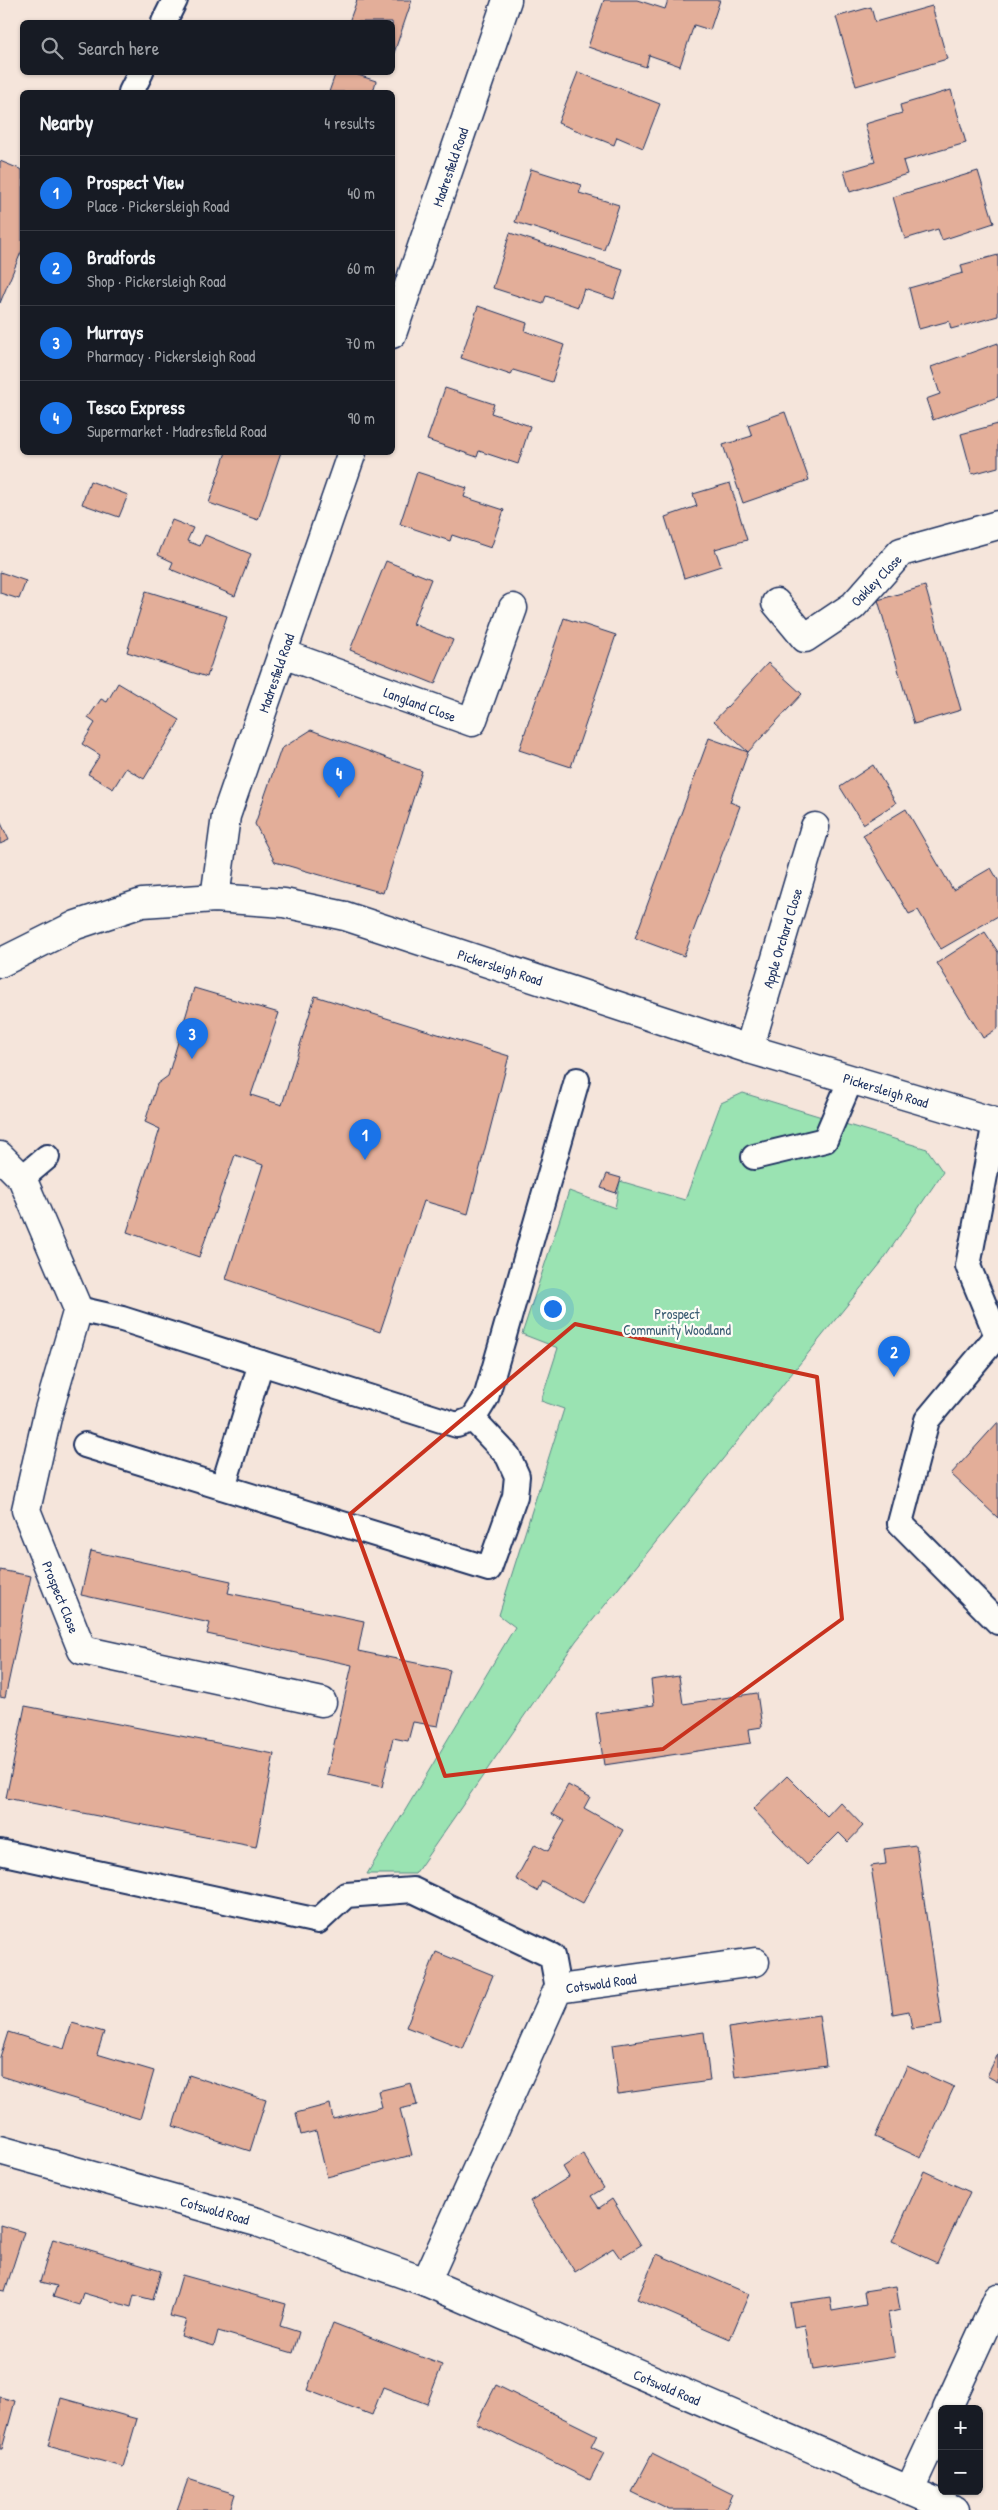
<!DOCTYPE html>
<html lang="en">
<head>
<meta charset="utf-8">
<style>
	:root { --surface:#171b24; --page:#242831; --text:#f1f3f6; --muted:#9ea1a6; --line:#363941; --accent:#1a73e8 }
	body { margin:0; font-family:"Patrick Hand",sans-serif; background:var(--page); color:var(--text) }
	.controls { position:absolute; right:15px; bottom:15px; display:grid; overflow:hidden; border-radius:8px; box-shadow:0 1px 4px #0004 }
	.controls button { width:45px; height:45px; display:grid; place-items:center; padding:0; border:0; border-bottom:1px solid var(--line); background:var(--surface); color:var(--text); font:25px sans-serif }
	.you { position:absolute; left:552px; top:1308px; width:18px; height:18px; margin:-12px; border:4px solid #fff; border-radius:50%; background:#1a73e8; box-shadow:0 0 0 8px #1a73e833 }
	.badge { display:grid; place-items:center; width:32px; height:32px; border-radius:50%; background:var(--accent); color:#fff; font-size:16px; font-weight:700 }
	.pin { position:absolute; translate:-50% -41px; filter:drop-shadow(0 1px 2px #0008) }
	.pin::after { content:''; position:absolute; top:26px; width:18px; height:15px; background:inherit; clip-path:polygon(0 0,100% 0,50% 100%) }
	.list { margin:0; padding:0; list-style:none }
	h2 { display:flex; justify-content:space-between; align-items:center; height:65px; margin:0; padding:0 20px; font-size:21px }
	h2 small { font-size:16px; font-weight:400; color:var(--muted) }
	.list li { display:grid; grid-template-columns:32px 1fr auto; gap:15px; align-items:center; box-sizing:border-box; height:75px; padding:0 20px; border-top:1px solid var(--line) }
	.list b { display:block; font-size:19px; white-space:nowrap }
	.list p { margin:0; font-size:16px; white-space:nowrap; color:var(--muted) }
	.list em { font-size:16px; font-style:normal; color:var(--muted) }
	.icon { flex:none; width:28px; height:28px; fill:none; stroke:currentColor; stroke-width:2; stroke-linecap:round; stroke-linejoin:round }
	.map { position:relative; flex:none; width:998px; height:2510px; overflow:hidden }
	.search { position:absolute; background:var(--surface); box-shadow:0 1px 4px #0004; left:20px; top:20px; width:375px; height:55px; display:flex; align-items:center; gap:12px; box-sizing:border-box; padding:0 18px; border-radius:8px; color:var(--muted); font-size:19px }
	.panel { position:absolute; background:var(--surface); box-shadow:0 1px 4px #0004; left:20px; top:90px; width:375px; height:365px; border-radius:8px }
	.map>svg:first-child { display:block }
	.green { fill:#9ae3b2; stroke:#5a8988 }
	.building { fill:#e3ae99; stroke:#1b2f5e }
	.lines { fill:none; stroke-linecap:round; stroke-linejoin:round }
	.service-casing { stroke:#1b2f5e; stroke-width:28 }
	.minor-casing { stroke:#1b2f5e; stroke-width:31 }
	.tertiary-casing { stroke:#1b2f5e; stroke-width:31 }
	.secondary-casing { stroke:#1b2f5e; stroke-width:31 }
	.service { stroke:#fdfcf7; stroke-width:24 }
	.minor { stroke:#fdfcf7; stroke-width:28 }
	.tertiary { stroke:#fdfcf7; stroke-width:28 }
	.secondary { stroke:#fdfcf7; stroke-width:28 }
	.marked { fill:none; stroke:#c8321e; stroke-width:4; stroke-linejoin:round }
	.labels { text-anchor:middle; dominant-baseline:central; stroke-width:4.5; stroke-linejoin:round; paint-order:stroke }
	.street-label { font-size:14px; fill:#1b2f5e; stroke:#fdfcf7 }
	.park-label { font-size:14px; fill:#3b5c73; stroke:#fdfcf7 }
</style>
</head>
<body>
<div class="map">
<svg width="998" height="2510" viewBox="0 0 998 2510">
	<rect width="100%" height="100%" fill="#f5e5db"/>
	<filter id="ink" filterUnits="userSpaceOnUse"><feTurbulence type="fractalNoise" baseFrequency=".02" numOctaves="2"/><feDisplacementMap in="SourceGraphic" scale="10" xChannelSelector="R" yChannelSelector="G"/><feConvolveMatrix kernelMatrix="1 2 1 2 8 2 1 2 1" color-interpolation-filters="sRGB"/></filter>
	<g filter="url(#ink)">
		<path class="green" d="M 743,1093 L 927,1149 L 943,1172 L 881,1263 L 576,1641 L 415,1874 L 367,1874 L 515,1627 L 499,1615 L 564,1409 L 541,1401 L 558,1348 L 522,1334 L 569,1191 L 615,1208 L 620,1181 L 685,1200 L 721,1103 Z"/>
		<g class="building">
			<path d="M 357,0 L 412,0 L 394,53 L 392,22 L 349,22 Z"/>
			<path d="M 604,0 L 637,0 L 665,9 L 668,0 L 720,0 L 710,30 L 694,25 L 680,66 L 649,55 L 646,67 L 588,47 Z"/>
			<path d="M 932,6 L 947,59 L 856,86 L 836,17 L 871,7 L 875,22 Z"/>
			<path d="M 336,72 L 349,72 L 376,81 L 373,92 L 329,92 Z"/>
			<path d="M 578,72 L 660,104 L 643,148 L 617,137 L 614,145 L 558,123 Z"/>
			<path d="M 951,90 L 966,143 L 903,161 L 907,174 L 850,192 L 844,171 L 875,162 L 865,124 L 902,113 L 900,105 Z"/>
			<path d="M 0,161 L 22,170 L 22,250 L 0,303 Z"/>
			<path d="M 531,169 L 582,185 L 579,193 L 619,205 L 604,250 L 515,222 Z"/>
			<path d="M 978,171 L 994,223 L 942,240 L 938,229 L 905,239 L 893,197 Z"/>
			<path d="M 510,233 L 623,270 L 614,299 L 584,289 L 578,307 L 546,296 L 543,304 L 493,288 Z"/>
			<path d="M 998,255 L 998,316 L 951,329 L 949,321 L 919,329 L 909,288 L 963,273 L 961,265 Z"/>
			<path d="M 478,306 L 527,323 L 525,331 L 564,345 L 552,382 L 513,370 L 511,375 L 461,358 Z"/>
			<path d="M 998,343 L 998,397 L 933,420 L 926,399 L 940,394 L 931,367 Z"/>
			<path d="M 445,388 L 494,404 L 491,413 L 530,426 L 518,464 L 479,451 L 477,457 L 427,440 Z"/>
			<path d="M 785,412 L 809,480 L 743,503 L 723,445 L 752,436 L 748,425 Z"/>
			<path d="M 998,424 L 998,467 L 972,474 L 961,434 Z"/>
			<path d="M 226,452 L 281,452 L 258,520 L 209,503 Z"/>
			<path d="M 417,472 L 467,488 L 464,497 L 504,510 L 491,548 L 452,535 L 450,541 L 400,524 Z"/>
			<path d="M 90,481 L 128,495 L 119,517 L 82,504 Z"/>
			<path d="M 730,483 L 747,540 L 715,549 L 721,566 L 684,578 L 665,517 L 697,506 L 693,494 Z"/>
			<path d="M 172,520 L 193,528 L 187,541 L 200,546 L 205,535 L 251,554 L 235,596 L 170,569 L 173,562 L 158,555 Z"/>
			<path d="M 386,561 L 431,579 L 413,624 L 453,640 L 435,684 L 350,650 Z"/>
			<path d="M 0,572 L 26,581 L 19,599 L 0,593 Z"/>
			<path d="M 925,586 L 961,710 L 914,724 L 878,600 Z"/>
			<path d="M 146,591 L 227,616 L 207,677 L 127,652 Z"/>
			<path d="M 564,618 L 616,635 L 571,767 L 519,750 Z"/>
			<path d="M 768,663 L 802,694 L 748,752 L 714,721 Z"/>
			<path d="M 118,683 L 180,720 L 144,779 L 126,768 L 113,789 L 88,774 L 100,755 L 82,744 L 95,723 L 88,718 L 101,699 L 107,702 Z"/>
			<path d="M 311,730 L 422,771 L 383,893 L 275,862 L 255,824 L 281,749 Z"/>
			<path d="M 709,738 L 748,752 L 730,802 L 740,806 L 684,956 L 635,938 Z"/>
			<path d="M 873,765 L 896,803 L 863,824 L 840,787 Z"/>
			<path d="M 906,809 L 953,890 L 991,868 L 998,880 L 998,916 L 941,949 L 918,910 L 909,914 L 863,835 Z"/>
			<path d="M 0,821 L 9,840 L 0,844 Z"/>
			<path d="M 985,932 L 998,952 L 998,1028 L 983,1038 L 937,963 Z"/>
			<path d="M 194,988 L 279,1013 L 251,1095 L 282,1105 L 315,996 L 509,1056 L 468,1214 L 424,1201 L 380,1332 L 226,1279 L 263,1165 L 235,1155 L 199,1257 L 127,1232 L 160,1129 L 145,1122 L 157,1084 L 168,1076 Z"/>
			<path d="M 607,1174 L 621,1178 L 616,1193 L 601,1188 Z"/>
			<path d="M 998,1422 L 998,1518 L 951,1474 Z"/>
			<path d="M 91,1551 L 231,1581 L 228,1593 L 364,1621 L 358,1651 L 450,1670 L 438,1726 L 413,1722 L 408,1741 L 393,1738 L 382,1787 L 327,1775 L 352,1665 L 207,1634 L 210,1623 L 81,1595 Z"/>
			<path d="M 0,1570 L 31,1576 L 5,1698 L 0,1697 Z"/>
			<path d="M 679,1676 L 683,1704 L 757,1693 L 762,1727 L 749,1729 L 751,1743 L 604,1765 L 596,1713 L 654,1705 L 651,1680 Z"/>
			<path d="M 25,1706 L 274,1754 L 256,1847 L 6,1798 Z"/>
			<path d="M 787,1776 L 827,1816 L 840,1802 L 863,1826 L 848,1842 L 839,1833 L 807,1865 L 753,1809 Z"/>
			<path d="M 568,1785 L 590,1797 L 584,1808 L 623,1830 L 583,1903 L 542,1881 L 537,1891 L 516,1879 L 535,1844 L 548,1851 L 565,1821 L 552,1814 Z"/>
			<path d="M 916,1845 L 942,2025 L 912,2029 L 909,2011 L 893,2014 L 871,1866 L 886,1864 L 884,1849 Z"/>
			<path d="M 436,1952 L 493,1975 L 463,2049 L 406,2027 Z"/>
			<path d="M 819,2015 L 826,2065 L 735,2077 L 728,2028 Z"/>
			<path d="M 72,2023 L 104,2032 L 97,2054 L 154,2071 L 140,2119 L 0,2076 L 0,2057 L 8,2032 L 64,2049 Z"/>
			<path d="M 704,2032 L 710,2081 L 618,2094 L 612,2045 Z"/>
			<path d="M 998,2054 L 998,2082 L 987,2076 Z"/>
			<path d="M 907,2066 L 954,2087 L 921,2158 L 875,2137 Z"/>
			<path d="M 189,2075 L 266,2100 L 250,2151 L 173,2126 Z"/>
			<path d="M 411,2083 L 417,2105 L 400,2109 L 412,2155 L 327,2177 L 316,2131 L 301,2135 L 296,2113 L 330,2104 L 333,2119 L 382,2107 L 378,2091 Z"/>
			<path d="M 583,2154 L 604,2188 L 591,2196 L 599,2208 L 612,2199 L 641,2245 L 620,2258 L 613,2248 L 575,2272 L 530,2201 L 569,2177 L 563,2167 Z"/>
			<path d="M 924,2171 L 970,2192 L 937,2263 L 892,2242 Z"/>
			<path d="M 0,2225 L 24,2232 L 5,2291 L 0,2290 Z"/>
			<path d="M 53,2239 L 161,2271 L 153,2300 L 134,2295 L 131,2307 L 83,2293 L 79,2305 L 53,2297 L 57,2286 L 40,2282 Z"/>
			<path d="M 657,2254 L 749,2294 L 730,2339 L 637,2299 Z"/>
			<path d="M 182,2275 L 286,2304 L 280,2326 L 299,2332 L 293,2353 L 218,2331 L 214,2346 L 181,2336 L 186,2320 L 170,2316 Z"/>
			<path d="M 896,2286 L 900,2310 L 888,2313 L 895,2357 L 813,2370 L 805,2325 L 794,2327 L 790,2303 L 830,2297 L 832,2311 L 866,2305 L 864,2291 Z"/>
			<path d="M 333,2323 L 442,2365 L 427,2404 L 383,2387 L 372,2415 L 307,2390 Z"/>
			<path d="M 496,2385 L 597,2435 L 591,2447 L 604,2453 L 590,2480 L 476,2424 Z"/>
			<path d="M 0,2397 L 15,2401 L 2,2449 L 0,2449 Z"/>
			<path d="M 61,2398 L 137,2419 L 123,2467 L 48,2446 Z"/>
			<path d="M 652,2454 L 732,2494 L 725,2510 L 669,2510 L 632,2492 Z"/>
			<path d="M 188,2479 L 235,2494 L 230,2510 L 177,2510 Z"/>
		</g>
		<g class="lines">
			<g class="service-casing">
				<g id="service">
					<path d="M 164,22 L 175,0"/>
					<path d="M 131,92 L 141,72"/>
					<path d="M 995,1122 L 968,1266 L 997,1336 L 998,1335"/>
					<path d="M 754,1157 L 825,1140 L 851,1079"/>
					<path d="M 22,1178 L 47,1157"/>
					<path d="M 78,1309 L 122,1319 L 457,1425 L 473,1419 L 486,1398 L 577,1080"/>
					<path d="M 997,1336 L 927,1420 L 900,1523 L 998,1622"/>
					<path d="M 85,1445 L 489,1569 L 515,1496 L 517,1476 L 508,1456 L 473,1419"/>
					<path d="M 223,1487 L 261,1363"/>
					<path d="M 0,1852 L 318,1921 L 346,1895 L 413,1890 L 552,1956 L 558,1989"/>
				</g>
			</g>
			<g class="minor-casing">
				<g id="minor">
					<path d="M 776,603 L 805,638 L 853,606 L 901,552 L 998,525"/>
					<path d="M 283,654 L 472,722 L 513,608"/>
					<path d="M 749,1049 L 815,827"/>
					<path d="M 0,1156 L 22,1178 L 78,1309 L 48,1413 L 26,1510 L 82,1650 L 322,1702"/>
					<path d="M 0,2150 L 257,2222 L 426,2282 L 955,2510"/>
					<path d="M 426,2282 L 558,1989 L 755,1962"/>
					<path d="M 947,2409 L 998,2298"/>
					<path d="M 909,2491 L 942,2420"/>
				</g>
			</g>
			<g class="tertiary-casing">
				<g id="tertiary">
					<path d="M 392,334 L 507,0"/>
					<path d="M 215,898 L 226,816 L 352,452"/>
				</g>
			</g>
			<g class="secondary-casing">
				<path id="secondary" d="M 0,963 L 76,925 L 142,903 L 215,898 L 284,903 L 345,916 L 749,1049 L 998,1123"/>
			</g>
			<use href="#service" class="service"/>
			<use href="#minor" class="minor"/>
			<use href="#tertiary" class="tertiary"/>
			<use href="#secondary" class="secondary"/>
		</g>
	</g>
	<path class="marked" d="M 575,1324 L 817,1377 L 842,1619 L 663,1749 L 445,1776 L 350,1514 Z"/>
	<g class="labels">
		<g class="street-label">
			<text transform="translate(450 167) rotate(-71)">Madresfield Road</text>
			<text transform="translate(876 580) rotate(-46)">Oakley Close</text>
			<text transform="translate(276 673) rotate(-71)">Madresfield Road</text>
			<text transform="translate(420 704) rotate(20)">Langland Close</text>
			<text transform="translate(782 938) rotate(-73)">Apple Orchard Close</text>
			<text transform="translate(500 967) rotate(18)">Pickersleigh Road</text>
			<text transform="translate(886 1090) rotate(17)">Pickersleigh Road</text>
			<text transform="translate(61 1597) rotate(68)">Prospect Close</text>
			<text transform="translate(601 1983) rotate(-8)">Cotswold Road</text>
			<text transform="translate(215 2210) rotate(16)">Cotswold Road</text>
			<text transform="translate(667 2387) rotate(23)">Cotswold Road</text>
		</g>
		<g class="park-label">
			<text x="677" y="1313">Prospect<tspan x="677" dy="16">Community Woodland</tspan></text>
		</g>
	</g>
</svg>
<div class="controls">
<button>+</button>
<button>−</button>
</div>
<div class="you"></div>
<div class="pin badge" style="left:365px;top:1160px">1</div>
<div class="pin badge" style="left:894px;top:1377px">2</div>
<div class="pin badge" style="left:192px;top:1059px">3</div>
<div class="pin badge" style="left:339px;top:798px">4</div>
<div class="search"><svg class="icon" aria-label="search" viewBox="0 0 24 24"><circle cx="10" cy="10" r="6"/><path d="M15 15l6 6"/></svg>Search here</div>
<section class="panel">
<h2>Nearby<small>4 results</small></h2>
<ul class="list">
<li><span class="badge">1</span><div><b>Prospect View</b><p>Place · Pickersleigh Road</p></div><em>40 m</em></li>
<li><span class="badge">2</span><div><b>Bradfords</b><p>Shop · Pickersleigh Road</p></div><em>60 m</em></li>
<li><span class="badge">3</span><div><b>Murrays</b><p>Pharmacy · Pickersleigh Road</p></div><em>70 m</em></li>
<li><span class="badge">4</span><div><b>Tesco Express</b><p>Supermarket · Madresfield Road</p></div><em>90 m</em></li>
</ul>
</section>
</div>
</body>
</html>
